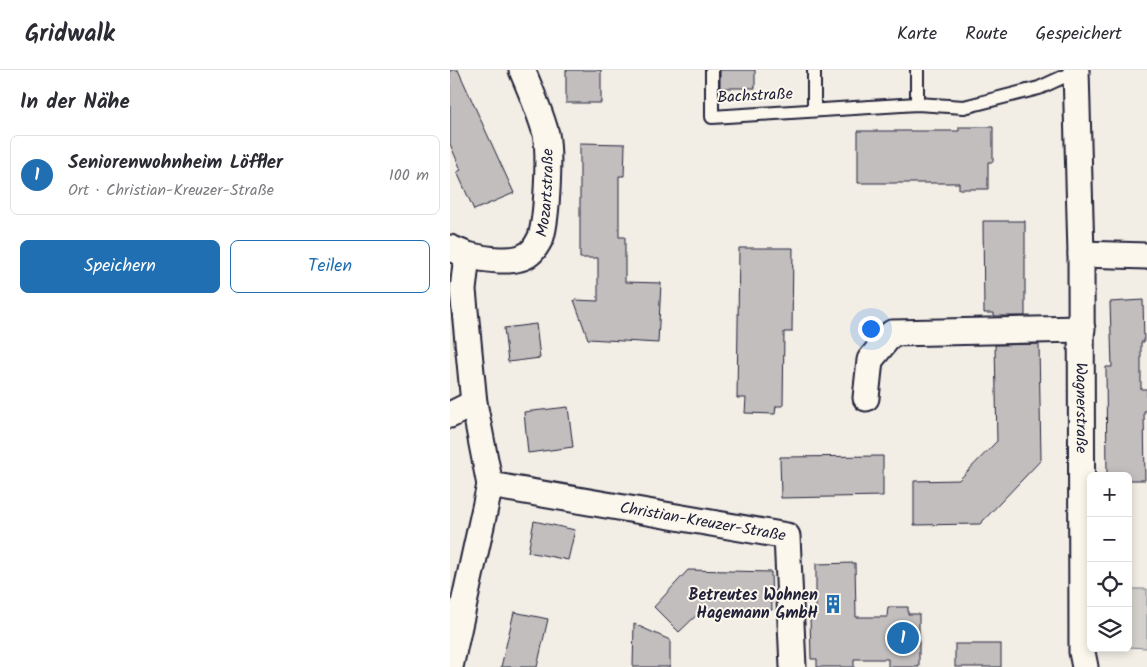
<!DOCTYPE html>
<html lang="de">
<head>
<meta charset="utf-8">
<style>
	:root { --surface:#fff; --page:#f2f2f3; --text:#2b2b33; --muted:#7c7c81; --line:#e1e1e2; --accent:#1f6fb2 }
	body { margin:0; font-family:Kalam,sans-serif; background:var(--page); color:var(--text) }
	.controls { position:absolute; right:15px; bottom:15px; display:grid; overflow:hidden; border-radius:8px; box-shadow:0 2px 8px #0003 }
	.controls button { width:45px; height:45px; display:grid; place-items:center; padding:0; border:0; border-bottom:1px solid var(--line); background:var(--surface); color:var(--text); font:25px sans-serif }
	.you { position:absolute; left:420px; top:258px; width:18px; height:18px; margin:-12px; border:4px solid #fff; border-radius:50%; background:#1a73e8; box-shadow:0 0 0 8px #1a73e833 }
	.badge { display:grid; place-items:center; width:32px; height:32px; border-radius:50%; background:var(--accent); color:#fff; font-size:16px; font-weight:700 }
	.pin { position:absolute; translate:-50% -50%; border:2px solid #fff; box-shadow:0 1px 5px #0006 }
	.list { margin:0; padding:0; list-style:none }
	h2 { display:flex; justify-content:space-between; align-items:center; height:65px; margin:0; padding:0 20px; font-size:21px }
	h2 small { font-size:16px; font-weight:400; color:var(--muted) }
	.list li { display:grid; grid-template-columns:32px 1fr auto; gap:15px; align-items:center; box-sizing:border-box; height:80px; margin:0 10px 10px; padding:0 10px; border:1px solid var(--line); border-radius:8px }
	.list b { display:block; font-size:19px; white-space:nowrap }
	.list p { margin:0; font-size:16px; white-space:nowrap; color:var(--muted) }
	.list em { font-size:16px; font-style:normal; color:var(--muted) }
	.actions { display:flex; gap:10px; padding:15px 20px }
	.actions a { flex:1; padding:11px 0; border:1px solid var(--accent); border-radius:8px; text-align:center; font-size:18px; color:var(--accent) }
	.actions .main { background:var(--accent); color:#fff }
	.icon { flex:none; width:28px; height:28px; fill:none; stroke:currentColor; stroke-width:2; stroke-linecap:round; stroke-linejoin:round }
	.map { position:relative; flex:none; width:697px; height:597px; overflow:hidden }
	header { display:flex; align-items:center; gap:30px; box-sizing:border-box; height:70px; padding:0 25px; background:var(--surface); border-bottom:1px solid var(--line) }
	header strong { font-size:24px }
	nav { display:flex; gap:28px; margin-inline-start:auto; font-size:18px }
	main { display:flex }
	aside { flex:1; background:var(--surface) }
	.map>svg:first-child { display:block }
	.green { fill:#d4d1cc; stroke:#7b7a84 }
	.building { fill:#c2bebe; stroke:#22223b }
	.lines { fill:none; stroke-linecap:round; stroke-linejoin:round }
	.lane-casing { stroke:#22223b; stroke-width:16 }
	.street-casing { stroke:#22223b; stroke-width:29 }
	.lane { stroke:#fbf7ec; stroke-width:12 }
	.street { stroke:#fbf7ec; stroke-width:25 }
	.labels { text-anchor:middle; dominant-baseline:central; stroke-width:4; stroke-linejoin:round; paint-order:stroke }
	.street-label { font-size:16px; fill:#22223b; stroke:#fbf7ec }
	.poi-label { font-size:16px; font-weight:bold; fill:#22223b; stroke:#fbf7ec; text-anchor:end }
</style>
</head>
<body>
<header>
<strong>Gridwalk</strong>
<nav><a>Karte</a><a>Route</a><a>Gespeichert</a></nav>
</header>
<main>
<aside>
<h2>In der Nähe<small></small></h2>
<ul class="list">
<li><span class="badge">1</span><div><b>Seniorenwohnheim Löffler</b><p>Ort · Christian-Kreuzer-Straße</p></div><em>100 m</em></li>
</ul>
<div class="actions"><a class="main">Speichern</a><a>Teilen</a></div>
</aside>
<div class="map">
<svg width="697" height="597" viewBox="0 0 697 597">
	<rect width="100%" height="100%" fill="#f2eee5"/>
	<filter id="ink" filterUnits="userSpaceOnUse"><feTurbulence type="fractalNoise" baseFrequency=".02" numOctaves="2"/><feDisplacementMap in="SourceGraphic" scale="10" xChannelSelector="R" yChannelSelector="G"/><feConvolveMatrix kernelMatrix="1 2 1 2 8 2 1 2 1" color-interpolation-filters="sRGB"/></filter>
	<g filter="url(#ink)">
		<path class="green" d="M 678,519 L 697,519 L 697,578 L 678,577 Z"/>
		<g class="building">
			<path d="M 0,0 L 8,0 L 64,123 L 24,140 L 7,102 L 11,100 L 0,74 Z"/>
			<rect x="116" y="0" width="35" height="33"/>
			<rect x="270" y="0" width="35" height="18"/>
			<path d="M 509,57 L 543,57 L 543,92 L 538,92 L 538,119 L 509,119 L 509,113 L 408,113 L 408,61 L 509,61 Z"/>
			<path d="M 130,73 L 175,74 L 174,106 L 169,106 L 169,167 L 175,167 L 175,212 L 211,213 L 208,273 L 138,269 L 124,230 L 148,231 L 148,188 L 130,188 Z"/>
			<path d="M 533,151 L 575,151 L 575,246 L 544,246 L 544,243 L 534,243 Z"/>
			<path d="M 289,178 L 343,178 L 342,262 L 334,262 L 333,336 L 326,336 L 325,344 L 295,343 L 296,328 L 287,328 Z"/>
			<path d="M 693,230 L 694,272 L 691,272 L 691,319 L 697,319 L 697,341 L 694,341 L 695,410 L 678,410 L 678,406 L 657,406 L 656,297 L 662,297 L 660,232 Z"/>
			<path d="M 86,254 L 90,288 L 58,292 L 54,258 Z"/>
			<path d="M 589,274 L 591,390 L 530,454 L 464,455 L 464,411 L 509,410 L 547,371 L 545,275 Z"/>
			<path d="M 118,337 L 123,377 L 78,383 L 74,342 Z"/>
			<path d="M 433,386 L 433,426 L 331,428 L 330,387 Z"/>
			<path d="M 84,451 L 125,460 L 118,490 L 78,482 Z"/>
			<path d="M 405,493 L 406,547 L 437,547 L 438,537 L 458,537 L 458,544 L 469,544 L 469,597 L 438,597 L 438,589 L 404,589 L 404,597 L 367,597 L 367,589 L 361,589 L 360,546 L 366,546 L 366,494 Z"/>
			<path d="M 238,500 L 321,502 L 322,540 L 253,539 L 229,562 L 204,537 Z"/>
			<path d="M 64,542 L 98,549 L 87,597 L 51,597 Z"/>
			<path d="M 184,554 L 220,570 L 220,597 L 183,597 Z"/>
			<rect x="505" y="574" width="46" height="23"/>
		</g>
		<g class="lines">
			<g class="lane-casing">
				<g id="lane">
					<path d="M 262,0 L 262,47 L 467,34 L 514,37 L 589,18 L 626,1"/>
					<path d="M 364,0 L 364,39"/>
					<path d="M 467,34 L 467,0"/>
				</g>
			</g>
			<g class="street-casing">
				<g id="street">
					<path id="s1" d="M 626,0 L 631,184 L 632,582 L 635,597"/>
					<path d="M 0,178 L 17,185 L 13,220 L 24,333 L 40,415 L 0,597"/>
					<path d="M 631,184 L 697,186"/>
					<path id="s2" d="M 17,185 C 33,189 66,195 80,183 C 84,180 89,171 91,167 C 97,147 100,84 96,64 C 90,42 81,21 72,0"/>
					<path d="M 416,328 L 420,290 L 442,263 L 632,259"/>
					<path d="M 0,345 L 24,333"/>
					<path id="s3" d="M 40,415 L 337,466 L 343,597"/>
				</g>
			</g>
			<use href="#lane" class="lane"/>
			<use href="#street" class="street"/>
		</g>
	</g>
	<defs>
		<g id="building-bare" transform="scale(1.5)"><path d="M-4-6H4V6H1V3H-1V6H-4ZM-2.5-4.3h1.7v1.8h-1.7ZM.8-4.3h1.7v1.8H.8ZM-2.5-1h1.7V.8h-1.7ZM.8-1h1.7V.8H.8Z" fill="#1f6fb2" stroke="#fbf7ec" stroke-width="2.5" paint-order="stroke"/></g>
	</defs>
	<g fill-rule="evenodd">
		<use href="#building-bare" x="383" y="534"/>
	</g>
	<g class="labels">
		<g class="street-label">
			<text transform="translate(305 26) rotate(-3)">Bachstraße</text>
			<text stroke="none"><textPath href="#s2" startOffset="129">Mozartstraße</textPath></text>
			<text stroke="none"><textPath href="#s1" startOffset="338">Wagnerstraße</textPath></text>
			<text stroke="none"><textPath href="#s3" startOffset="216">Christian-Kreuzer-Straße</textPath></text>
		</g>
		<g class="poi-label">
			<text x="368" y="525">Betreutes Wohnen<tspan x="368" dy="18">Hagemann GmbH</tspan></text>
		</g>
	</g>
</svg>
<div class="controls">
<button>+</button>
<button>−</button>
<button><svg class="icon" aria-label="locate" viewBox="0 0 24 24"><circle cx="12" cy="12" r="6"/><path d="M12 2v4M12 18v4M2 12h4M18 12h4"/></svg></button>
<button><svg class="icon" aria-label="layers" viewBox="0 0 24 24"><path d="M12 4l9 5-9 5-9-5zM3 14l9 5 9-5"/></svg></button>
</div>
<div class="you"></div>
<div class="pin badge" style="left:453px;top:568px">1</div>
</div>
</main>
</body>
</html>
